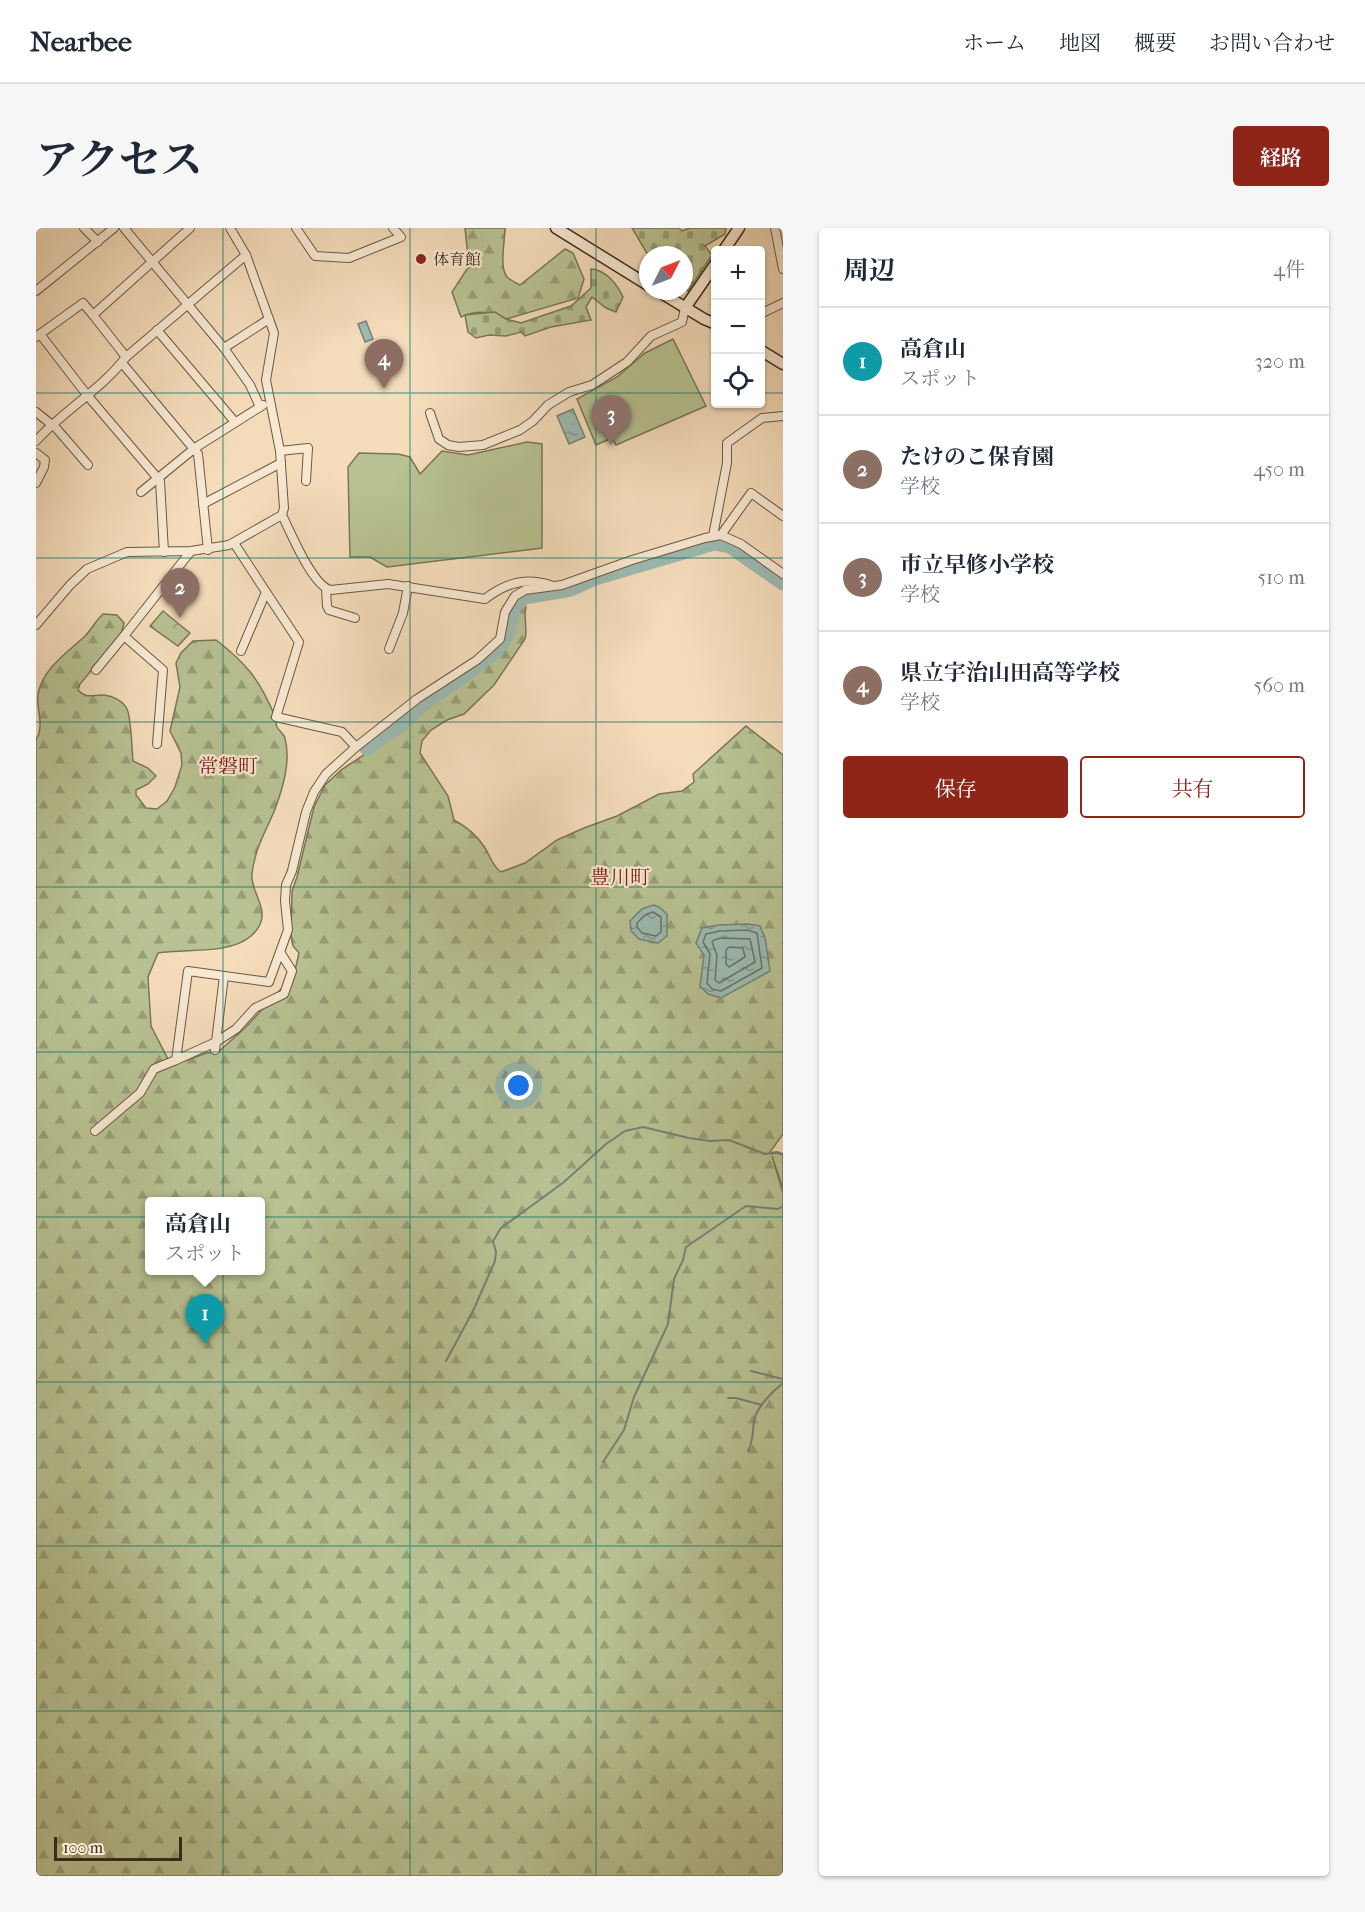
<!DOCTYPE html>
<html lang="ja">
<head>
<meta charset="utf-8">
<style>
	:root { --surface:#fff; --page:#f6f6f7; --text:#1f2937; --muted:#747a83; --line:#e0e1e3; --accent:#8f2418 }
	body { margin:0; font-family:"IM FELL French Canon","Noto Serif JP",serif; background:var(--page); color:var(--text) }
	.controls { position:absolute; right:18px; top:18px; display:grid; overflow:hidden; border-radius:6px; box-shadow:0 2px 4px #0004 }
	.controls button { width:54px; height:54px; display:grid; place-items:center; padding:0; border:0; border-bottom:2px solid var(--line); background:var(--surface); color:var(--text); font:30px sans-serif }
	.compass { position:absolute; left:603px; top:18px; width:54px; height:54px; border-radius:50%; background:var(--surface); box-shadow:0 2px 4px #0004; rotate:48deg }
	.scale { position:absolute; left:18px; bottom:15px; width:128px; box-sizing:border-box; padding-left:6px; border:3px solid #3d2b19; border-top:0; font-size:16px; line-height:21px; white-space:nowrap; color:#3d2b19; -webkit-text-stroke:4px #f8e9d3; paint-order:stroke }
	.you { position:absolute; left:483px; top:858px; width:21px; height:21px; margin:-15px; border:4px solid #fff; border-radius:50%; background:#1a73e8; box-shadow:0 0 0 9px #1a73e833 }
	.badge { display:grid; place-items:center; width:39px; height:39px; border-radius:50%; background:var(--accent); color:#fff; font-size:20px; font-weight:700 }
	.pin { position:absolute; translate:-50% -50px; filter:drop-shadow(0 2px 3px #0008) }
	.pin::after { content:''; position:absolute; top:32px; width:21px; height:18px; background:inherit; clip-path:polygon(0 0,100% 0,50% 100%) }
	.popup { position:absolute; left:109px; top:969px; width:120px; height:78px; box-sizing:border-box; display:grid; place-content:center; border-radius:6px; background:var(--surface); filter:drop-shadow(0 2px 4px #0005); font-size:20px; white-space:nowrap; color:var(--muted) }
	.popup b { font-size:22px; color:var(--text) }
	.popup::after { content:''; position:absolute; left:50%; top:100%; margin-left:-12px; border:12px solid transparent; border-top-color:var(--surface) }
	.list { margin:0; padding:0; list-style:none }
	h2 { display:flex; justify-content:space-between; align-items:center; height:78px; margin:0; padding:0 24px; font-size:26px }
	h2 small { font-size:20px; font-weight:400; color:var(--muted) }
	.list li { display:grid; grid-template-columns:39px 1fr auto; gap:18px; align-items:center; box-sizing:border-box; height:108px; padding:0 24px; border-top:2px solid var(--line) }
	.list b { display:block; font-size:22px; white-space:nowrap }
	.list p { margin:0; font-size:20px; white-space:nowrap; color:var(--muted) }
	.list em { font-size:20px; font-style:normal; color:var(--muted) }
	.actions { display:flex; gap:12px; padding:18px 24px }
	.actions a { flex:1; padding:14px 0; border:2px solid var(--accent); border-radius:6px; text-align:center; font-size:21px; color:var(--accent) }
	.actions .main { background:var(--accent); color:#fff }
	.icon { flex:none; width:33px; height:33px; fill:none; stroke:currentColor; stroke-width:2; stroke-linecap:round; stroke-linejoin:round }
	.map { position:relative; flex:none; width:747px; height:1648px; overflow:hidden; border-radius:6px }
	header { display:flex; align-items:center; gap:36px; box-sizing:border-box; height:84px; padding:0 30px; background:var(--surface); border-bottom:2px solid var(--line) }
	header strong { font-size:28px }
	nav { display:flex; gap:33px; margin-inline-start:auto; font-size:21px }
	.intro { display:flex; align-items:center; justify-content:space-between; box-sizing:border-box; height:144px; padding:0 36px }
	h1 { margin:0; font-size:42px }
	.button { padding:15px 27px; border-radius:6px; background:var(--accent); color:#fff; font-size:21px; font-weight:700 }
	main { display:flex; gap:36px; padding:0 36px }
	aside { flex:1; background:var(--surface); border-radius:6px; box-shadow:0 2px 4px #0004 }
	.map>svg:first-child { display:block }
	.forest { fill:url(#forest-firs); stroke:#7a7656; stroke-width:1.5; fill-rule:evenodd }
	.cemetery { fill:url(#cemetery-stones); stroke:#7a7656; stroke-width:1.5 }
	.park { fill:url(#park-crowns); stroke:#7a7656; stroke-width:1.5 }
	.pitch { fill:#b8c293; stroke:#7a7656; stroke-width:1.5 }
	.water { fill:url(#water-ripples); stroke:#768175; stroke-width:1.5 }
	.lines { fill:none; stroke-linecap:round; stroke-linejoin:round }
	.shore { stroke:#6c7366; stroke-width:1.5 }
	.stream { stroke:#768175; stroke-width:2 }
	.river { stroke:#9cbbb2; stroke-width:15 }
	.street-casing { stroke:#6b5842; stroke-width:10 }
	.secondary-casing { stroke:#3d2b19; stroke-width:13 }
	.street { stroke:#f8e9d3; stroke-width:8 }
	.secondary { stroke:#f8e9d3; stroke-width:10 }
	.grid { fill:none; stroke:#0f766e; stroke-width:1.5; stroke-opacity:0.55 }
	.poi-dot { fill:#8f2418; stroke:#f8e9d3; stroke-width:2 }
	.labels { text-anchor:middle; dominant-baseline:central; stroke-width:4.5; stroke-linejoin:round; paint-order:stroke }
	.poi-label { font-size:16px; fill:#3d2b19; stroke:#f8e9d3; text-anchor:start }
	.quarter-label { font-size:20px; fill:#7a1f14; stroke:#f8e9d3 }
</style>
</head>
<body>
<header>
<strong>Nearbee</strong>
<nav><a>ホーム</a><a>地図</a><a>概要</a><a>お問い合わせ</a></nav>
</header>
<div class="intro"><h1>アクセス</h1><a class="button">経路</a></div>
<main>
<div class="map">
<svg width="747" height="1648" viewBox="0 0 747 1648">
	<defs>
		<pattern id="forest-firs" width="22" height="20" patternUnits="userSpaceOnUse" patternTransform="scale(1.5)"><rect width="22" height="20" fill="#b8c293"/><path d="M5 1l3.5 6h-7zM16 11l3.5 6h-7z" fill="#979e77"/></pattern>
		<pattern id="cemetery-stones" width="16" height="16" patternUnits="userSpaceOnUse" patternTransform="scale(1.5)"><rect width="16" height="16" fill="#b8c293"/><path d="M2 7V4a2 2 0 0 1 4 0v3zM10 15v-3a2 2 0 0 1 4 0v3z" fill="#979e77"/></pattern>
		<pattern id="park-crowns" width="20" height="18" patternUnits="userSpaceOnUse" patternTransform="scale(1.5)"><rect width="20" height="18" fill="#b8c293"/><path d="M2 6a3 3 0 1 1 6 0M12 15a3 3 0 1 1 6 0" fill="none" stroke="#979e77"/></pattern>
		<pattern id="water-ripples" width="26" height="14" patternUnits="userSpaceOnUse" patternTransform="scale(1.5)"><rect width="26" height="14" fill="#9cbbb2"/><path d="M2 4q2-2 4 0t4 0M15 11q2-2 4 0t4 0" fill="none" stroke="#809890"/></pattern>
	</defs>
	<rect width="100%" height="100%" fill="#f5ddbc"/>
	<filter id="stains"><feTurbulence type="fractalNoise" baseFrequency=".00333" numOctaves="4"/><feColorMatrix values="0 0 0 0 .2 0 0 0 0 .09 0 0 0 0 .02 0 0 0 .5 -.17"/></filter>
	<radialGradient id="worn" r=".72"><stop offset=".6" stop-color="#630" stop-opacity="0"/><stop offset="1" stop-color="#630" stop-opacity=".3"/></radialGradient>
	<g class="forest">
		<path d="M 429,0 L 469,0 C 469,13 463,39 471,49 C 474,52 480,55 484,57 L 529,21 L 537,25 L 548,51 L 542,70 L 470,91 C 457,83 439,82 425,89 L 416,64 L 433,38 Z"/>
		<path d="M 487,377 L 490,379 C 487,390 492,401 489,411 L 458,457 L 428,486 L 411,492 L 395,502 L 386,513 L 384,525 L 412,568 L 418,592 C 431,599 441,607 449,620 C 455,629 456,638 465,644 L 489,635 L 521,612 L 548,600 L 581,588 L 623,566 L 646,563 L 658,554 L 657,546 L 710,498 L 747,527 L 747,906 L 734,924 L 735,926 L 741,925 L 747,927 L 747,961 L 736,928 L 747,965 L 747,1648 L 0,1648 L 0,512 C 9,497 0,482 2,466 C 7,440 31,425 49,408 C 56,401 60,392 67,386 L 81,387 L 88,395 L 85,407 L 44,456 L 42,462 C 51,472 57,466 68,467 C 77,468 87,473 91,481 C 95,489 96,522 97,533 L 112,540 L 120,548 L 112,556 L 100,562 L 100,567 L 110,580 L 121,581 L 131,573 L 139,559 L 146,537 L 145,525 L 134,503 L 144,459 L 140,435 L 145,425 L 157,413 L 180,412 C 210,435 223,451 238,486 C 240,490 239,495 241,499 C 243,503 247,505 249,510 C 255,534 247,559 239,581 C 229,606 220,617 216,645 C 213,666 241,685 215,708 C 193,727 150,720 122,725 L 112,749 L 115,798 L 133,833 C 153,838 167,821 181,825 L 210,799 L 258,747 L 263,725 L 257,718 L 255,709 L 256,663 L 261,649 L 278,579 L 289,557 L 305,542 L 352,511 L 399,471 L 448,436 L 473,412 L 483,381 ZM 114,974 L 225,974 L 225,1042 L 114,1042 Z"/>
	</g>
	<g class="cemetery">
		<path d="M 596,0 L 643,0 L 646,3 L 654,0 L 690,0 L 689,6 L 669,18 L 676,27 L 652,63 L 648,56 L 648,27 L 612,27 Z"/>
		<path d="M 555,41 C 570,42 581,56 587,69 L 580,84 L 570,80 L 556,69 L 550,79 L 555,92 L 515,99 L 489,108 L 485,104 L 470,108 L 453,107 L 440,110 L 432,104 L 429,87 L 459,84 L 470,91 L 485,95 L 535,78 L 555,60 Z"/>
	</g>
	<path class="park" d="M 127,383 L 154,405 L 142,418 L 114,398 Z"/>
	<g class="pitch">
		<path d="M 637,111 L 670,178 L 580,217 L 576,210 L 560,217 L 541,171 L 581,149 L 609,125 Z"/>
		<path d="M 491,214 L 506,216 L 506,320 L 351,339 L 334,329 L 314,329 L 312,239 L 323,225 L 362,226 L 374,229 L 384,246 L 406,223 L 432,227 Z"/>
	</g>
	<g class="water">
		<path d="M 330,93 L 337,111 L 329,114 L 322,96 Z"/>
		<path d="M 537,181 L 549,209 L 533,216 L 521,188 Z"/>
		<path d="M 617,677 L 623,679 L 631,686 L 631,708 L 622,715 L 603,711 L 595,703 L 594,693 L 606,681 Z"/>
		<path d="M 712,696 L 724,698 L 729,710 L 734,743 L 685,770 L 672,766 L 664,758 L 668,727 L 660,715 L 666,700 L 683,697 Z"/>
	</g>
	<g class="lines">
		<g class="shore">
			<path d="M 617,684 L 625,689 L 625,704 L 620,708 L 606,705 L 601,699 L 601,695 L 609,687 Z"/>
			<path d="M 711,702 L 721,705 L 726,740 L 685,763 L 676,761 L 671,755 L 674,726 L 667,714 L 670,706 L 684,703 Z"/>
			<path d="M 685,710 L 714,711 L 719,734 L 683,755 L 679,752 L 681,727 L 676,714 L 678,712 Z"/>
			<path d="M 693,719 L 707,720 L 709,729 L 693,739 L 690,736 L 690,722 Z"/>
		</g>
		<g class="stream">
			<path d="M 410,1133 L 437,1083 L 459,1033 L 460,1024 L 457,1013 L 465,1000 L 528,954 L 570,916 L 589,903 L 607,899 L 653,910 L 674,913 L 693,912 L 729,926 L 741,924 L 747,926"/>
			<path d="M 715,1143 L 747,1151"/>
			<path d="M 692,1170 L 700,1170 L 726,1177"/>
			<path d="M 712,1223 C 718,1213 716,1200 719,1189 C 723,1177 737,1163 747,1155"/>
			<path d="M 567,1234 L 588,1202 L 598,1169 L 632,1096 L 638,1051 L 647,1032 L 650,1019 L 710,978 L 742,981 L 747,978"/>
		</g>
		<path class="river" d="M 331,520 L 363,498 L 391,473 L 440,439 L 464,418 L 471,407 L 478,379 L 488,369 L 535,361 L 559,350 L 678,315 L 694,318 L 747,355"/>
		<g class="street-casing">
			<g id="street">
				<path d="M 48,0 L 62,14"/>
				<path d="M 88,0 L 188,120 L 214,157 L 224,179"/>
				<path d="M 194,0 L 210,27 L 238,105 L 230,152 L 244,223 L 248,280 L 246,287 C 255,305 277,359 295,362 L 352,356 L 449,371 C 471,354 491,349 517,358"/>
				<path d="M 260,0 L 279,28 L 313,30 L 365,9 L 357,0"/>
				<path d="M 739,0 L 747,41"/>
				<path d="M 0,63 L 78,0"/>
				<path d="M 724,86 L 747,75"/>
				<path d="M 121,102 L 199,194"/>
				<path d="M 4,106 L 47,75 L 57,87"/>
				<path d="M 0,109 L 4,106 L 51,167 L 124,253 L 128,324"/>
				<path d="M 188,120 L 233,91"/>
				<path d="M 90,129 L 57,87 L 154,0"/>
				<path d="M 86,135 L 162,226 L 172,322"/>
				<path d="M 0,184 L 20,200 L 52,237"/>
				<path d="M 394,185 L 403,211 L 412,217 L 423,219 L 447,217 L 484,202 L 497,193 L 512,177 L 533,164 L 556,157 L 591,134 L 615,108 L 646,94 L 649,80"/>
				<path d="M 0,213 C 27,183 66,161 90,129 L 210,27"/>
				<path d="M 244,223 L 272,220 L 270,253"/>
				<path d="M 0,225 L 9,232 L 8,239 L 0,255"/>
				<path d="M 105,264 L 159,220 L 227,177"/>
				<path d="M 167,276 L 245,235"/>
				<path d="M 685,307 L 715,265 L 747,288"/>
				<path d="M 677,308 L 691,235 L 691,215 L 726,190 L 747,188"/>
				<path d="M 198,315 L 230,364 L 205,423"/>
				<path d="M 290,361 L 291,378 L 293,382 L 319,390"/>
				<path d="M 230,364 L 263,414 L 240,489 L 306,504 L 320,519"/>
				<path d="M 0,397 L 34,357 L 51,341 L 91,324 L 155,323 L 193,317 L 246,287"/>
				<path d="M 353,421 L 367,385 L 372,358"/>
				<path d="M 60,442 L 88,408"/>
				<path d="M 121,516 L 127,442 L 88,408 L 155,323"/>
				<path d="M 244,724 L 256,743 L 248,766 L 219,780 L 200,801 L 180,814 L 140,832 L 152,743 L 233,754 L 252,702 L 249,673 L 250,657 L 256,643 L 270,584 L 278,564 L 290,546 L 320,519 L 381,471 L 441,432 L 464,411 L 469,384 L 479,368 L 489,362 L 526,357 L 596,332 L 669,310 L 685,307 L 705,316 L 747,346"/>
				<path d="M 179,822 L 188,748"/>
				<path d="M 59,903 L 104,865 L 118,841 L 140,832"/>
			</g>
		</g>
		<g class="secondary-casing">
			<g id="secondary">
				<path d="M 520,0 L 612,57"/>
				<path d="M 688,22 L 703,0"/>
				<path d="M 622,63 L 668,91 L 680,96"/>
				<path d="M 649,80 L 680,35"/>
				<path d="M 724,122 L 747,136"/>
			</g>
		</g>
		<use href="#street" class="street"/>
		<use href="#secondary" class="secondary"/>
	</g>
	<path class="grid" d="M 187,0 L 187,1648M 374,0 L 374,1648M 560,0 L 560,1648M 0,165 L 680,165M 724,165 L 747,165M 0,330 L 747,330M 0,494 L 747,494M 0,659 L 747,659M 0,824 L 747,824M 0,989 L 747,989M 0,1154 L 747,1154M 0,1318 L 747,1318M 0,1483 L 747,1483"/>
	<circle class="poi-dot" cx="385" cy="31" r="6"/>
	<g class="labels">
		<g class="poi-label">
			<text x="397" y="31">体育館</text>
		</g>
		<g class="quarter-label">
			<text x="192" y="538">常磐町</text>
			<text x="584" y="649">豊川町</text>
		</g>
	</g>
	<rect width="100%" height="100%" filter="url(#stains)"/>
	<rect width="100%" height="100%" fill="url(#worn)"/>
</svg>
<div class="controls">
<button>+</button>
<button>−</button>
<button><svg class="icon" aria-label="locate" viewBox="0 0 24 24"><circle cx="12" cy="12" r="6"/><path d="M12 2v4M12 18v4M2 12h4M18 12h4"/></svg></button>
</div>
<svg class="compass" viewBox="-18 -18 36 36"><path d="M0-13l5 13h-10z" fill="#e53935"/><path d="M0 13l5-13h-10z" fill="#747a83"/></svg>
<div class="scale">100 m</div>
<div class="you"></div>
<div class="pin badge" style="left:169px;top:1116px;background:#0f9aa8">1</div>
<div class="popup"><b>高倉山</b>スポット</div>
<div class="pin badge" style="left:144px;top:390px;background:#8d6e63">2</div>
<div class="pin badge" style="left:575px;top:217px;background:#8d6e63">3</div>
<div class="pin badge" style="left:348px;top:161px;background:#8d6e63">4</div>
</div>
<aside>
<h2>周辺<small>4件</small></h2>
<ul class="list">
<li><span class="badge" style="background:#0f9aa8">1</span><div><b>高倉山</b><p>スポット</p></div><em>320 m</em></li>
<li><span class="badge" style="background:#8d6e63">2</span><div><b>たけのこ保育園</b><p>学校</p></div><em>450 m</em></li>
<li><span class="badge" style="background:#8d6e63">3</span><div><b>市立早修小学校</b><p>学校</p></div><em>510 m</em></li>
<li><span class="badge" style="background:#8d6e63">4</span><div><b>県立宇治山田高等学校</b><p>学校</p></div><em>560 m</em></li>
</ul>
<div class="actions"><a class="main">保存</a><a>共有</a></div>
</aside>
</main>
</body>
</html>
